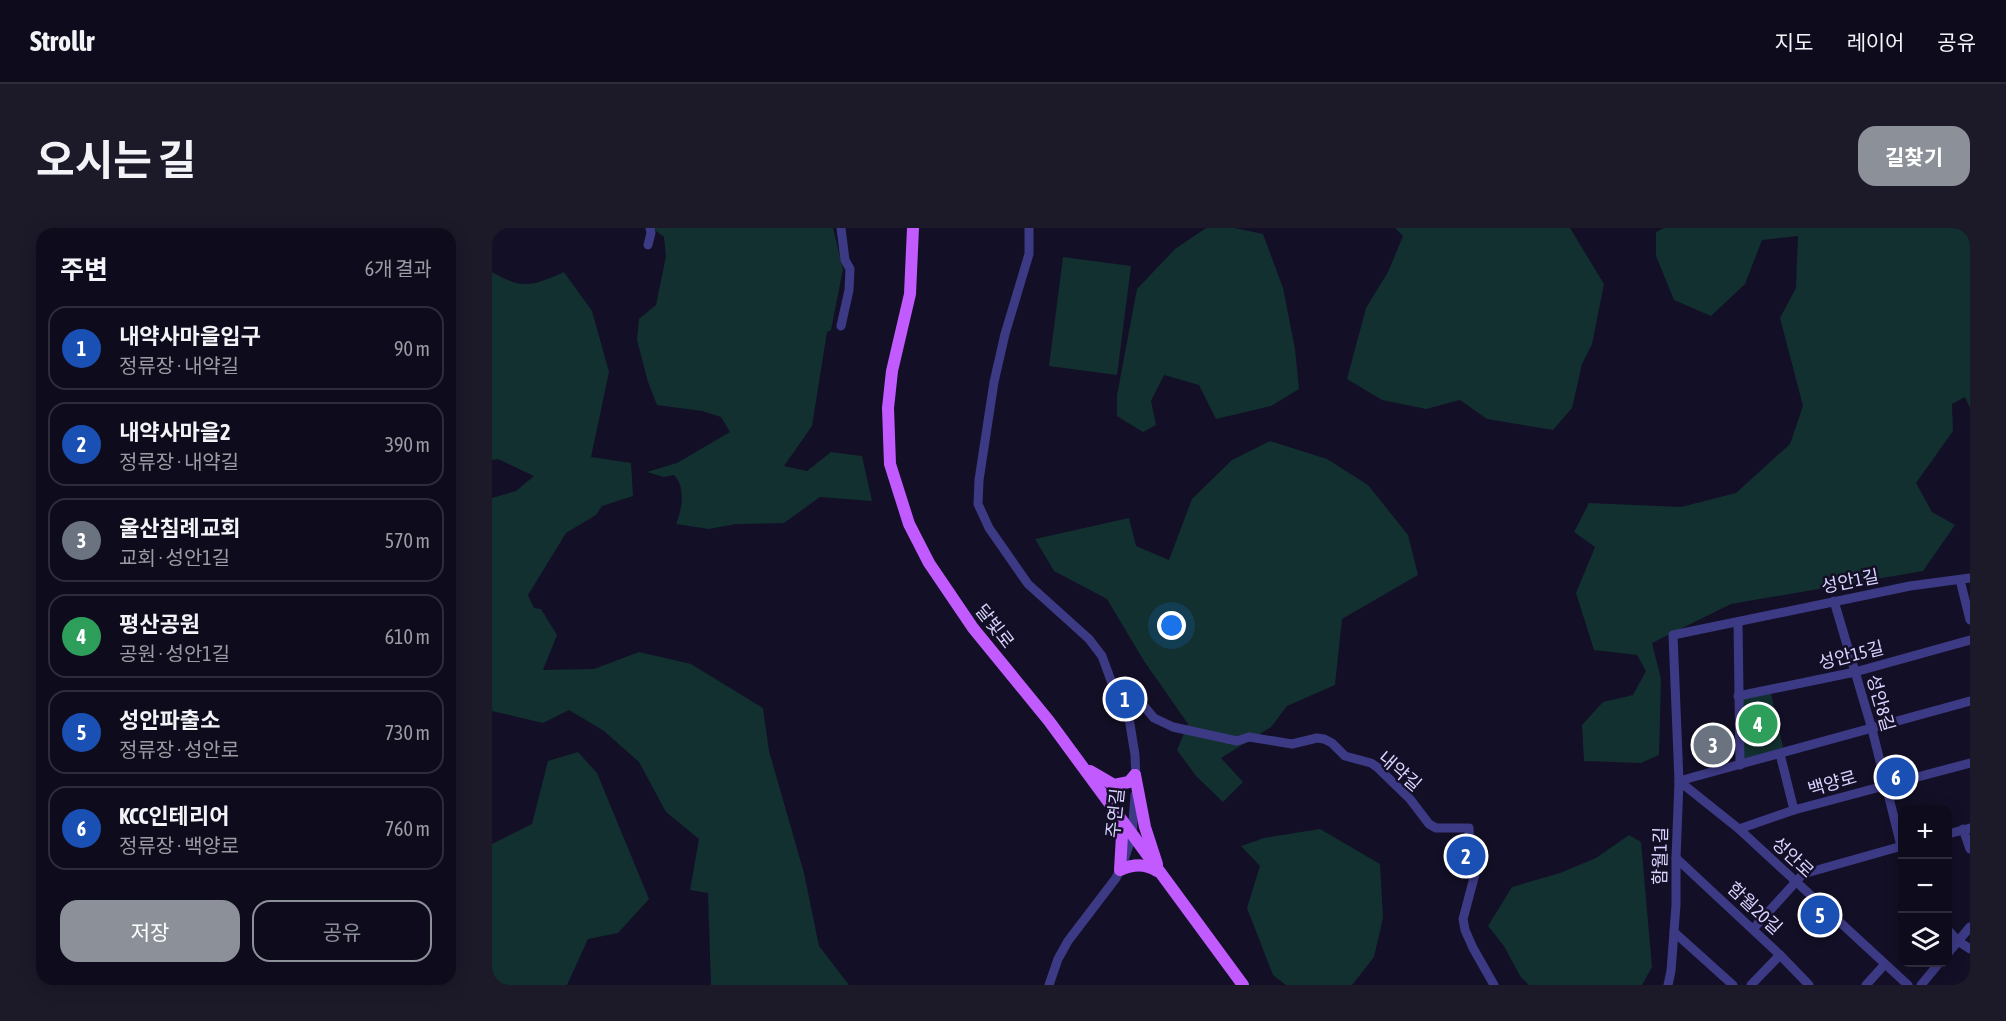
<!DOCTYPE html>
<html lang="ko">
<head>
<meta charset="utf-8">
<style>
	:root { --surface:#0e0b1c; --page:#1c1929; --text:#f1f3f6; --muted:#9b9ba3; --line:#2e2b3b; --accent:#8c9099 }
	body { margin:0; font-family:"Asap Condensed","Noto Sans KR",sans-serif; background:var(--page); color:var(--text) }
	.controls { position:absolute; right:18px; bottom:18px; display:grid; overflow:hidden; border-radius:12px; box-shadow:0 3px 15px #0003 }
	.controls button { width:54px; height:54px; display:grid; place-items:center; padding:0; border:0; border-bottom:2px solid var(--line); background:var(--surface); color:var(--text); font:30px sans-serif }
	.you { position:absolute; left:680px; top:398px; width:21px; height:21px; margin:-15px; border:4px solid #fff; border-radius:50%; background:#1a73e8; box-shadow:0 0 0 9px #1a73e833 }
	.badge { display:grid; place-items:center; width:39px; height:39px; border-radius:50%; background:var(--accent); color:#fff; font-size:20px; font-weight:700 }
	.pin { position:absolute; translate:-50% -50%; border:3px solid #fff; box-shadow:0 2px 6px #0006 }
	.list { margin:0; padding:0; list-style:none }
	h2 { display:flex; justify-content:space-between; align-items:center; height:78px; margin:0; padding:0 24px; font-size:26px }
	h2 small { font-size:20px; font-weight:400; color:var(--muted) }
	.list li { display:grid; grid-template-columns:39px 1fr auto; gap:18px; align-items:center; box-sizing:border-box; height:84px; margin:0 12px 12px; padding:0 12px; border:2px solid var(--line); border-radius:18px }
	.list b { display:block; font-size:22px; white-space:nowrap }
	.list p { margin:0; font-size:20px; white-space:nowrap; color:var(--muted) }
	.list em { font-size:20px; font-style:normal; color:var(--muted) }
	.actions { display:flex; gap:12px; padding:18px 24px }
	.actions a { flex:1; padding:14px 0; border:2px solid var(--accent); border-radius:18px; text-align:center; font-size:21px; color:var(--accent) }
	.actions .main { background:var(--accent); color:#fff }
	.icon { flex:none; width:33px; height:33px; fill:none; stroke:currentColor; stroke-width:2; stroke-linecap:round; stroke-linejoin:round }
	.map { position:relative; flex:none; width:1478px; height:757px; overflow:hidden; border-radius:18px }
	header { display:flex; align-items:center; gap:36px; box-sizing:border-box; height:84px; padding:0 30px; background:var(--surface); border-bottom:2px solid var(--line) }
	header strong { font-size:28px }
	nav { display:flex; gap:33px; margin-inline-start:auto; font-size:21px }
	.intro { display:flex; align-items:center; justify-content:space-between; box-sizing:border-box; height:144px; padding:0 36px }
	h1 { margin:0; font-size:42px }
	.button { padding:15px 27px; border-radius:18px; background:var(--accent); color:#fff; font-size:21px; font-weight:700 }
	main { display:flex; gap:36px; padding:0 36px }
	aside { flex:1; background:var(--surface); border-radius:18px; box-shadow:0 3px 15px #0003 }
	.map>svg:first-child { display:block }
	.green { fill:#12302f }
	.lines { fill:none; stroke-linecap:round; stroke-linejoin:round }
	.minor { stroke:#3d3a85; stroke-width:9 }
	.major { stroke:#c25bff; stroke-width:12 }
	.labels { text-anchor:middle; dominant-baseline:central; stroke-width:5; stroke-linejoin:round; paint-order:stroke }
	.street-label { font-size:18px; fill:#d9d4ff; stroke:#130f26 }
</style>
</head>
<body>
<header>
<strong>Strollr</strong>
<nav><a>지도</a><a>레이어</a><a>공유</a></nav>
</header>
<div class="intro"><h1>오시는 길</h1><a class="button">길찾기</a></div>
<main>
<aside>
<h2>주변<small>6개 결과</small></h2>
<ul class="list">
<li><span class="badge" style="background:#1a4fb4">1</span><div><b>내약사마을입구</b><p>정류장 · 내약길</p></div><em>90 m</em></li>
<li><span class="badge" style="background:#1a4fb4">2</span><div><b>내약사마을2</b><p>정류장 · 내약길</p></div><em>390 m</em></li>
<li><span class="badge" style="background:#6b7280">3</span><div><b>울산침례교회</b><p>교회 · 성안1길</p></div><em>570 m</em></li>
<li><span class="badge" style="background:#2e9e5b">4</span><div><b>평산공원</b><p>공원 · 성안1길</p></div><em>610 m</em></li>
<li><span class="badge" style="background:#1a4fb4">5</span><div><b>성안파출소</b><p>정류장 · 성안로</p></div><em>730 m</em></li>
<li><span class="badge" style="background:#1a4fb4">6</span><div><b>KCC인테리어</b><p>정류장 · 백양로</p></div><em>760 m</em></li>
</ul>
<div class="actions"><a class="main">저장</a><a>공유</a></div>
</aside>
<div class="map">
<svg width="1478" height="757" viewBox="0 0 1478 757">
	<rect width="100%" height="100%" fill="#130f26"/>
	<g class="green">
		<path d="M 160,0 L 341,0 L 351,41 L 339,102 L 335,104 L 320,198 L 292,238 L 315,243 L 339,224 L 370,228 L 380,273 L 328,269 L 292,295 L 244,296 L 217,301 L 184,296 C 190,282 194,259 182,247 L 172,249 L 155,244 L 185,235 L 238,204 L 229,189 L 210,183 L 165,177 L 156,154 L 145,112 L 147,91 L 164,77 L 174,28 L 172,9 Z"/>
		<path d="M 714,0 L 743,0 L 771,6 L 791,60 L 803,121 L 807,161 L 779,178 L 724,191 L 707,157 L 672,147 L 659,173 L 664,197 L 651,204 L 625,188 L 625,167 L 645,61 L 683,21 Z"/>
		<path d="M 903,0 L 1078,0 L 1112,56 L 1100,116 L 1090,136 L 1080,180 L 1061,202 L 995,191 L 968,172 L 934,181 L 890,172 L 855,151 L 874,80 L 896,44 L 911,8 Z"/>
		<path d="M 1172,0 L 1478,0 L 1478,180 L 1473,169 L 1460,176 L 1461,203 L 1424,255 L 1440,284 L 1463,297 L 1431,343 L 1239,376 L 1160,415 L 1169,451 L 1167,527 L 1149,535 L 1092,533 L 1090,497 L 1111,474 L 1141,467 L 1154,443 L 1145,427 L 1102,422 L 1084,365 L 1103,319 L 1082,304 L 1097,275 L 1189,279 L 1244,265 L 1298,216 L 1311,178 L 1288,90 L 1304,60 L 1306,8 L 1270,12 L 1253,56 L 1219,88 L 1182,72 L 1164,28 L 1164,4 Z"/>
		<path d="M 571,29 L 639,38 L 625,147 L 557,138 Z"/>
		<path d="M 0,44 C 31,62 40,58 72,44 L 100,83 L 117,144 L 99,229 L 139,235 L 141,268 L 110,278 L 104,287 L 74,305 L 36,367 L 42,380 L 49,381 L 65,407 L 51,442 L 102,441 L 147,424 L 199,436 L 271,480 L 277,523 L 312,645 L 327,718 L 357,757 L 219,757 L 216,665 L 198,662 L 207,611 L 174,584 L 147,534 L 112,503 L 77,482 L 51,495 L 0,483 L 0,270 L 24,263 L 42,248 L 6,231 L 0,232 Z"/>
		<path d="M 778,213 L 835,231 L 876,257 L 916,307 L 926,347 L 850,391 L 843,457 L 795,478 L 779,499 L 729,530 L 751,554 L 731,574 L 704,548 L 685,522 L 696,496 L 652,433 L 615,371 L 562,343 L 543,311 L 637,290 L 644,318 L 677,332 L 700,271 L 740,232 Z"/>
		<path d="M 1278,461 L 1292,524 L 1248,537 L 1246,468 Z"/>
		<path d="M 86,524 L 105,545 L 157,671 L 126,705 L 96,711 L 75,757 L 0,757 L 0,616 L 40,596 L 56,533 Z"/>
		<path d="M 828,601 L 888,636 L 891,690 L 882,729 L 860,757 L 794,757 L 781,747 L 755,680 L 768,638 L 749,618 L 772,610 Z"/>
		<path d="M 1137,607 L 1149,614 L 1160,739 L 1150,757 L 1037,757 L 1028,748 L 1012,718 L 996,698 L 1020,659 L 1068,645 L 1104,630 Z"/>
	</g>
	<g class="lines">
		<g class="minor">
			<path d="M 349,0 L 353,32 L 358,41 L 357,62 L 349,98"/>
			<path d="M 537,0 L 537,26 L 513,106 L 502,154 L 487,252 L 486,276 L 497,300 L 536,356 L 597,411 L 610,428 L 625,469 L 637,490 L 643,527 L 644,553"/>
			<path d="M 156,17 L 159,5 L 158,0"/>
			<path d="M 1468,352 L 1478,392"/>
			<path d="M 1342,373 L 1380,501 L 1410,622"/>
			<path d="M 1246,394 L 1248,537"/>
			<path d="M 1246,468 L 1363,444 L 1478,412"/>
			<path d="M 625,469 L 644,473 L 651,477 L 662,490 L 681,499 L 745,513 L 757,509 L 800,516 L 825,510 L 832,511 L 840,515 L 853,528 L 879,535 L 885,539 L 918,571 L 937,596 L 944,600 L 977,600 L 978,630 L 983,646 L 971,691 L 973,702 L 981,720 L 1002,757"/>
			<path d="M 1288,526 L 1302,582"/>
			<path d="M 1187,553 L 1247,601 L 1416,757"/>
			<path d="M 1187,553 L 1478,473"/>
			<path d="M 1247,601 L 1302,582 L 1478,535"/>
			<path d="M 1471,601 L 1478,621"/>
			<path d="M 1456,606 L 1478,600"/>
			<path d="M 1184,630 L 1288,727 L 1317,757"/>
			<path d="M 1261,701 L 1311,646 L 1410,618"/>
			<path d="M 1456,702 L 1466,713 L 1478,721"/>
			<path d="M 1182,704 L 1241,757"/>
			<path d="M 1456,725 L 1478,699"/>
			<path d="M 557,757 L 566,731 L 576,713 L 624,650 L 631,635 L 640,608 L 643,567"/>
			<path d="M 1176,757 L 1179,743 L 1184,677 L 1184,630 L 1187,553 L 1181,407 L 1418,358 L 1478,350"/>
			<path d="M 1259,757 L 1288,727"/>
			<path d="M 1374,757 L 1393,736"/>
			<path d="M 1429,757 L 1448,734"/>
		</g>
		<g class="major">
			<path d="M 421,0 L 418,66 L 400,143 L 396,180 L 398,236 L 417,296 L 437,335 L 481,400 L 557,493 L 751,757"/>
			<path d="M 598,543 L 622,557 L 637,554 L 643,547"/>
			<path d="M 643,547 L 653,599 L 665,636"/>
			<path d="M 626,595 L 630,607 L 628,642 C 641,636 653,635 665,643"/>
		</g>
	</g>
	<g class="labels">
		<g class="street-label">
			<text transform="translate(1358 353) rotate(-11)">성안1길</text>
			<text transform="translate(503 398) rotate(52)">달빛로</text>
			<text transform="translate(1359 427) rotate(-14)">성안15길</text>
			<text transform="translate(1389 475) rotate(74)">성안8길</text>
			<text transform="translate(908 543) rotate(41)">내약길</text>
			<text transform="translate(1340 555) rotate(-16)">백양로</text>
			<text transform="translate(623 585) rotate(-84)">주연길</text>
			<text transform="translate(1168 628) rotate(-89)">함월1길</text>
			<text transform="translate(1301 629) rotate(43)">성안로</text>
			<text transform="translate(1263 680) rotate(43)">함월20길</text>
		</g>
	</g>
</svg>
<div class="controls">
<button>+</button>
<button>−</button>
<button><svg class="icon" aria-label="layers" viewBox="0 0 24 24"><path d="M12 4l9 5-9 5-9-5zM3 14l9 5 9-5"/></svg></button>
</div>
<div class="you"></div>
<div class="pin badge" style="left:633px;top:471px;background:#1a4fb4">1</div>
<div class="pin badge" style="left:974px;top:628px;background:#1a4fb4">2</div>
<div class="pin badge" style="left:1221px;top:517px;background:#6b7280">3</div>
<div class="pin badge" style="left:1266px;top:496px;background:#2e9e5b">4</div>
<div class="pin badge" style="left:1328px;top:687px;background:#1a4fb4">5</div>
<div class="pin badge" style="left:1404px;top:549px;background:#1a4fb4">6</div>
</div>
</main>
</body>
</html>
